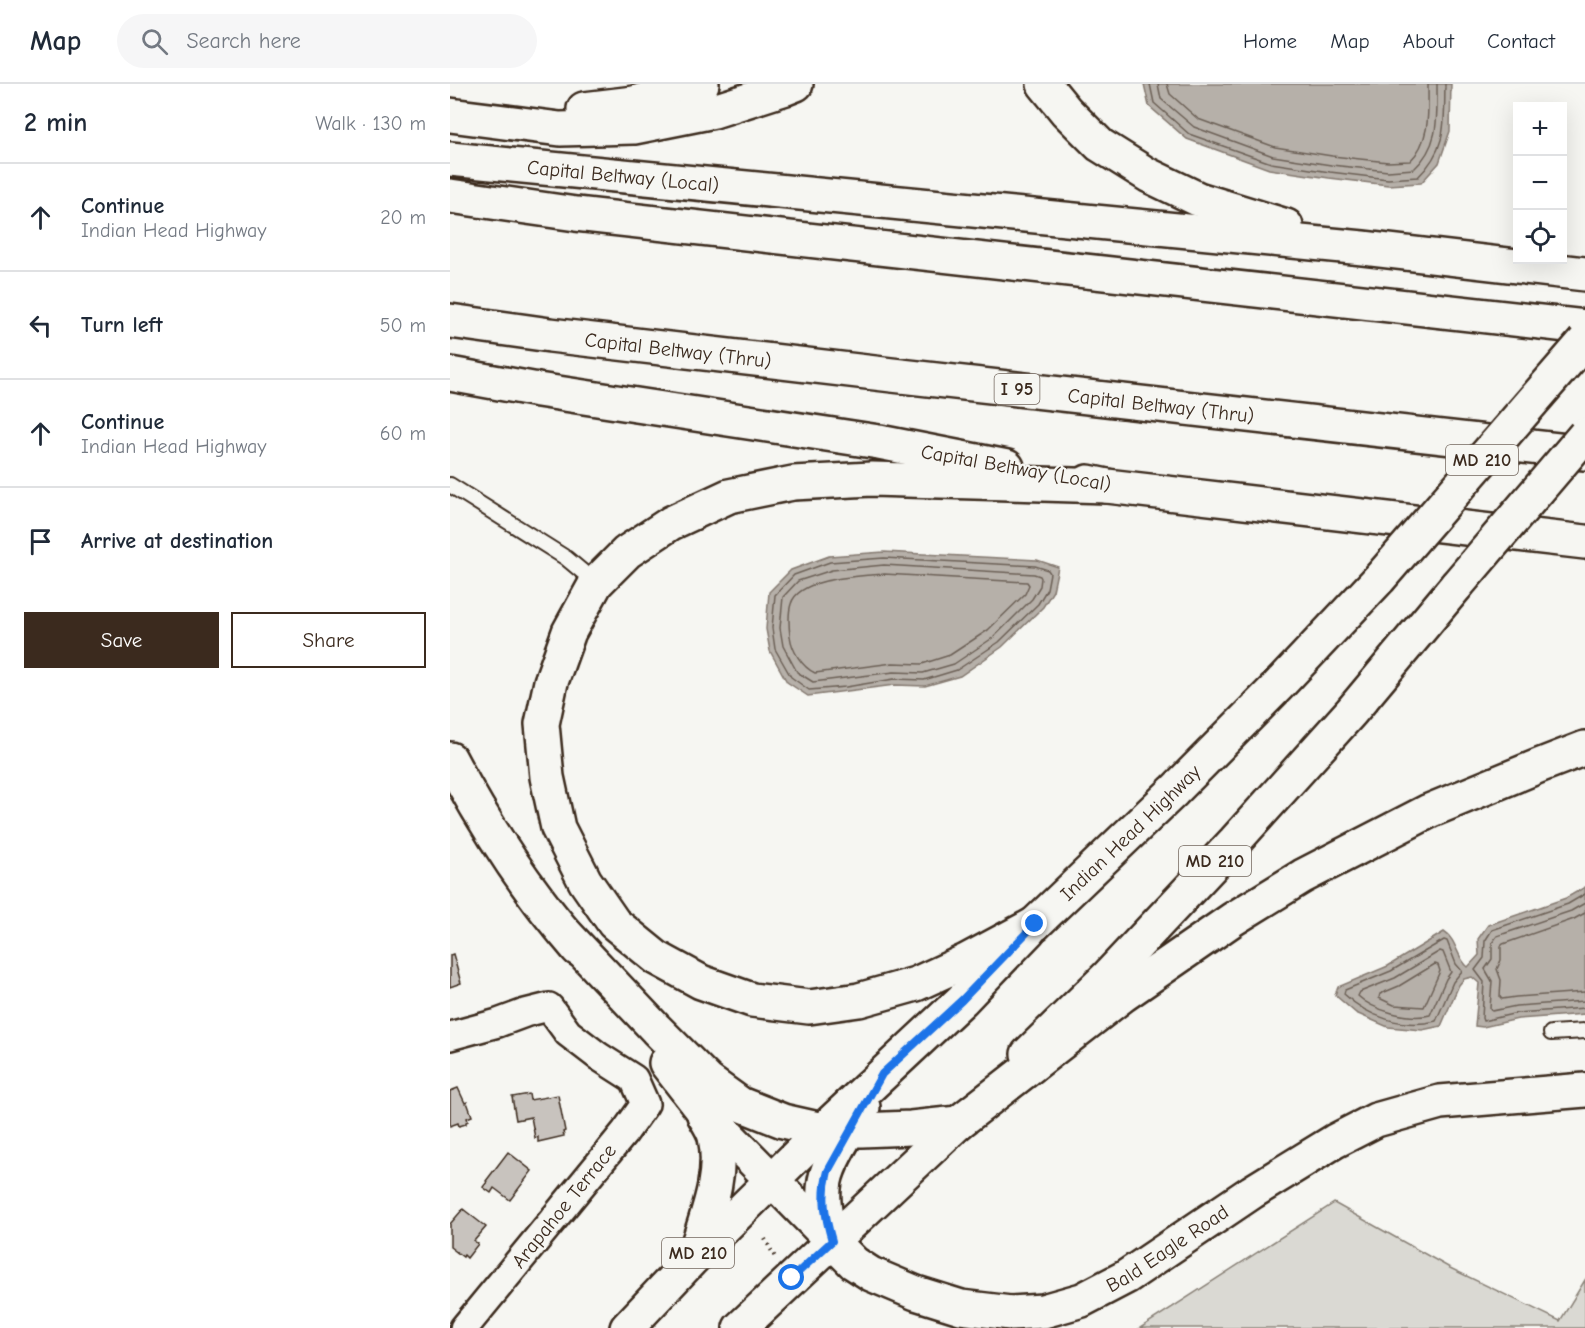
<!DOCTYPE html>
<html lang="en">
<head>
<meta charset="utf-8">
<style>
	:root { --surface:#fff; --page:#f6f6f7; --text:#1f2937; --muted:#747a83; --line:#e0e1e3; --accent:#3b2a1e }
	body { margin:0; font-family:"Comic Neue",sans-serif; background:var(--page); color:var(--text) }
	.controls { position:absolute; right:18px; top:18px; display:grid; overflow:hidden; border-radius:0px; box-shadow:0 6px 24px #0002 }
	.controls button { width:54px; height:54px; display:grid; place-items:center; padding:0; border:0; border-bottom:2px solid var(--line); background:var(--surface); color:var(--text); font:30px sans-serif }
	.stop { position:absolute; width:18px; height:18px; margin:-14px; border:4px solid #1a73e8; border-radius:50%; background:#fff }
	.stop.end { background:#1a73e8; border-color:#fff; box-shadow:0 2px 6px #0008 }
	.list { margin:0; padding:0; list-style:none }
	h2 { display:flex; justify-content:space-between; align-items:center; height:78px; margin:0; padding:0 24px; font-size:26px }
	h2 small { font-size:20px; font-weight:400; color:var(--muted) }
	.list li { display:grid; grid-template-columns:39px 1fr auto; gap:18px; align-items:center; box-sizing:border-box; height:108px; padding:0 24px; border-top:2px solid var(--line) }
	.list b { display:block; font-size:22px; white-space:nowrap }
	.list p { margin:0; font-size:20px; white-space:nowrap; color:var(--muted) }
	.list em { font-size:20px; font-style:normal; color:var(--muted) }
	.actions { display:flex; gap:12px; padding:18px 24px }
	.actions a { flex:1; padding:14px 0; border:2px solid var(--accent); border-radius:0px; text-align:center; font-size:21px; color:var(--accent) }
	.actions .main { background:var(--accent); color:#fff }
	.icon { flex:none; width:33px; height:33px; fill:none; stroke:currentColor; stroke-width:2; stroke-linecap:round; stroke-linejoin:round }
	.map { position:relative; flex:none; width:1135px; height:1244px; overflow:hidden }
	header { display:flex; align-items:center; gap:36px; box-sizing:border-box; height:84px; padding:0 30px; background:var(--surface); border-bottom:2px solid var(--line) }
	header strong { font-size:28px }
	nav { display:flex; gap:33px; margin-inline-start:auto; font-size:21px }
	.search { width:420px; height:54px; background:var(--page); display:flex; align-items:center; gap:15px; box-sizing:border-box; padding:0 21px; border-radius:33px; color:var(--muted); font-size:22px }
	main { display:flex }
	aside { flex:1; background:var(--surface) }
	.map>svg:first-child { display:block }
	.green { fill:#dad9d3; stroke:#8a8278; stroke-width:1.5 }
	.water { fill:#b6b0a9; stroke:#857a71; stroke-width:1.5 }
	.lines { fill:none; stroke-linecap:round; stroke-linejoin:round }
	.shore { stroke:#6c6056; stroke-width:1.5 }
	.building { fill:#c8c3be; stroke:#3b2a1e; stroke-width:1.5 }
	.service-casing { stroke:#3b2a1e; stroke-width:18 }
	.minor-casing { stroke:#3b2a1e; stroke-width:32 }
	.tertiary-casing { stroke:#3b2a1e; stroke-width:38 }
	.primary-casing { stroke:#3b2a1e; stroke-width:38 }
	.trunk-casing { stroke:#3b2a1e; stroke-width:38 }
	.motorway-casing { stroke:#3b2a1e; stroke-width:38 }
	.path { stroke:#3b2a1e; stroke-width:4; stroke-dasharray:1.5 4.5; stroke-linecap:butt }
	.service { stroke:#f6f6f2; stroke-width:14 }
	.minor { stroke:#f6f6f2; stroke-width:27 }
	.tertiary { stroke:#f6f6f2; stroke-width:33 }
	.primary { stroke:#f6f6f2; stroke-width:33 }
	.trunk { stroke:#f6f6f2; stroke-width:33 }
	.motorway { stroke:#f6f6f2; stroke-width:33 }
	.trunk-bridge-casing { stroke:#3b2a1e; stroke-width:38; stroke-linecap:butt }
	.trunk-bridge { stroke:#f6f6f2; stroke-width:33 }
	.route { stroke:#1a73e8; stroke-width:8 }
	.labels { text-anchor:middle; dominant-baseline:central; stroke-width:4.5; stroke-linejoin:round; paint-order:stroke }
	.shield { fill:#f6f6f2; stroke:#73675e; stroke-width:1.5 }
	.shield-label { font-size:18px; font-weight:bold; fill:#3b2a1e }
	.street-label { font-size:20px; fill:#3b2a1e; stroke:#f6f6f2 }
</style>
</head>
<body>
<header>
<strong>Map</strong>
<div class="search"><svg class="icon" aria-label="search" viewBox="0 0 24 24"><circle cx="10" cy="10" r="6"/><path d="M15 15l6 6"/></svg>Search here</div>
<nav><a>Home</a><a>Map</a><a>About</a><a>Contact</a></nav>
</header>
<main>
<aside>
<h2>2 min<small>Walk · 130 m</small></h2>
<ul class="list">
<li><svg class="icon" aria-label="ahead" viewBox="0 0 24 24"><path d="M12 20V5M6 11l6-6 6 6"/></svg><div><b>Continue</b><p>Indian Head Highway</p></div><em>20 m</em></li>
<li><svg class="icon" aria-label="left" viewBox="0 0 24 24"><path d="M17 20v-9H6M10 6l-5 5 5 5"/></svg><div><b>Turn left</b></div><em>50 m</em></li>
<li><svg class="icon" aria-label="ahead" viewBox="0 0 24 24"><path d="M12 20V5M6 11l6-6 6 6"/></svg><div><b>Continue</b><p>Indian Head Highway</p></div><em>60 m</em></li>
<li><svg class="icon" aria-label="arrive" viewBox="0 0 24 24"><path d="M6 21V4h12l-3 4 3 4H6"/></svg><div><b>Arrive at destination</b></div></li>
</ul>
<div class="actions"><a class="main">Save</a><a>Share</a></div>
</aside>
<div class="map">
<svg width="1135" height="1244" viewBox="0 0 1135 1244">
	<rect width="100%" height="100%" fill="#f6f6f2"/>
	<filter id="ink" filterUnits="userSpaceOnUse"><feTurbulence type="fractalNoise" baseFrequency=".0167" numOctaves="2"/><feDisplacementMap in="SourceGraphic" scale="12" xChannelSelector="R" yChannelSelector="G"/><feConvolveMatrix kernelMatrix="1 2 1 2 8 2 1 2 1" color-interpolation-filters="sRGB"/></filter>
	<g filter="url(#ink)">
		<path class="green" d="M 884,1119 L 1000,1184 L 1110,1237 L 1135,1196 L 1135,1244 L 690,1244 Z"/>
		<g class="water">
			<path d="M 694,0 L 1001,0 L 1000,47 L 989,79 L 971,99 L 938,101 L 879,94 L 819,85 L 737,55 L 699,22 Z"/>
			<path d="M 434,468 L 587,476 L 608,483 L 603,507 L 593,523 L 552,563 L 510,592 L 475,602 L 445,601 L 358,612 L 337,598 L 320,567 L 316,545 L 319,508 L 341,486 L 379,472 Z"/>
			<path d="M 1135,803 L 1135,930 L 1068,935 L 1033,943 L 1025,942 L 1029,899 L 1022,893 L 1014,895 L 1009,901 L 991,942 L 972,946 L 938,943 L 906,929 L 885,911 L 888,903 L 938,882 L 994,848 C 1007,856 1006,873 1018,883 L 1029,871 L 1028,855 L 1038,841 L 1116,814 Z"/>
		</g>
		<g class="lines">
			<g class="shore">
				<path d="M 700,0 L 704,19 L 739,50 L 821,79 L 880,88 L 938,95 L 968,93 C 998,64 994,38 995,0"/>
				<path d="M 708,0 L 711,15 L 744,43 L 823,72 L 881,81 L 938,87 L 964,85 C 990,61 987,33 987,0"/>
				<path d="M 717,0 L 720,10 L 748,35 L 825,63 L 882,72 L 938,78 L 960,77 C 981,57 978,26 978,0"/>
				<path d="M 434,474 L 585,482 L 598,486 L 600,489 L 597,505 L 588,520 L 549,558 L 507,586 L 474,596 L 444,595 L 396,603 L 359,606 L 341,593 L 325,565 L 322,544 L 325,511 L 344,491 L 380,478 Z"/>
				<path d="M 434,481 L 584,490 L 590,492 L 591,494 L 590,502 L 582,515 L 544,553 L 504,580 L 473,589 L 444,588 L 363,598 L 347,588 L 333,562 L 330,544 L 333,513 L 348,497 L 382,486 Z"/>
				<path d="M 434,490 L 577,498 L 579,501 L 575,510 L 538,546 L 500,571 L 472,580 L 443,579 L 365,589 C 352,583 342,567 340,552 C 339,543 338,529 341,520 C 349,493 412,492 434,490 Z"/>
				<path d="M 1135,810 L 1118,820 L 1042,846 L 1035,857 L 1034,874 L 1025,886 L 1034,898 L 1032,934 L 1033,937 L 1067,929 L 1135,924"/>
				<path d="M 1135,819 L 1121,827 L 1047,852 L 1042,859 L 1042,875 L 1035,885 L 1042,897 L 1040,924 L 1042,927 L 1066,922 L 1135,917"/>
				<path d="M 1135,829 L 1124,835 L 1053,860 L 1051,862 L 1051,876 L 1047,885 L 1051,896 L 1050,913 L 1052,915 L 1066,913 L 1135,908"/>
				<path d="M 994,856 L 997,857 L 1006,880 L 1012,887 L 1003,898 L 986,937 C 953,945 918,933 894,910 L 895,906 L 941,887 Z"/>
				<path d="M 990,867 L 993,868 L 1001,888 L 996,895 L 980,931 C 959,936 924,927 908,912 L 910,908 L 945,894 Z"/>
				<path d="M 985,880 L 988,881 L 990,887 L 974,923 L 944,921 L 929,914 L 930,910 L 949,902 Z"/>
			</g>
		</g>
		<g class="building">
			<path d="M 3,870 L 11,899 L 0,903 L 0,871 Z"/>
			<path d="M 8,1004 L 15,1019 L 17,1018 L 22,1032 L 17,1034 L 18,1037 L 16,1038 L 16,1040 L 9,1042 L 8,1039 L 0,1042 L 0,1007 Z"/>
			<path d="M 79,1010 L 80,1016 L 108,1011 L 115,1047 L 113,1048 L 114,1052 L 88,1058 L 88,1053 L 85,1054 L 81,1033 L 66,1036 L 62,1013 Z"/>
			<path d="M 58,1068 L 82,1087 L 60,1116 L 44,1104 L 41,1109 L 33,1103 L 37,1098 L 36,1097 Z"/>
			<path d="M 13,1125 L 36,1143 L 24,1157 L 28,1160 L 17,1174 L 14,1171 L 13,1173 L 0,1163 L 0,1140 Z"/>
		</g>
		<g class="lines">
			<g class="service-casing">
				<g id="service">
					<path d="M 0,401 L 116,474 L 146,499"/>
					<path d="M 1101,949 L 1135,947"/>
				</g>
			</g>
			<g class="minor-casing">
				<path id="minor" d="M 0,952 L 48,939 L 75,929 L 99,923 L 118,949 L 148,972 L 184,995 L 195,1020 L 175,1048 L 14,1244"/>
			</g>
			<g class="tertiary-casing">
				<g id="tertiary">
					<path id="s1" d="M 382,1157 L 404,1179 L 421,1190 L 466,1209 L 511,1223 L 561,1229 L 593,1227 L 632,1216 L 676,1193 L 802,1108 L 885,1057 L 926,1036 L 990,1018 L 1135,1006"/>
				</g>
			</g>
			<g class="primary-casing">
				<g id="primary">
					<path d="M 322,1096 L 382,1157"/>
					<path d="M 382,1157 C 377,1138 371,1118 375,1097 C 379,1075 401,1043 413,1023"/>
					<path d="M 177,1244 L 244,1173 L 373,1046 L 512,916 L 579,846"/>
					<path d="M 290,1244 L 508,1039"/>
				</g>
			</g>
			<g class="trunk-casing">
				<g id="trunk">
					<path id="s2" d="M 585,840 L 724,707 L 827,603 L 929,495"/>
					<path d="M 578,970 L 658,892 L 785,757 L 901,628 L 1007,501"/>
				</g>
			</g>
			<g class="motorway-casing">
				<g id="motorway">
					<path d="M 594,0 L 616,27 L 650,61 L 698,91 L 748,115 L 836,142"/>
					<path d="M 134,25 L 184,19 L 252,0"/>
					<path d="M 0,31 L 110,45 L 184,43 L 264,27 L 336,4 L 346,0"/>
					<path id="s3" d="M 0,75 L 913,164 L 1135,190"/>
					<path d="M 0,112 L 126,130 L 1135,243"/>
					<path id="s4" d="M 0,237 L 100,251 L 442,291 L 1135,369"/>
					<path d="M 0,290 L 88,306 L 429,358 L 557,383"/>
					<path d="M 638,398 L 657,402 L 1135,458"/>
					<path d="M 0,675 C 26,724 54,770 87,814 C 100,832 114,848 128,865"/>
					<path d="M 585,840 L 516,877 L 466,900 L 409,916 L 359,923 L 302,916 L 251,898 L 207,874 L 164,839 L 135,797 L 108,744 L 97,693 L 92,640 L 101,598 L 119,548 L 146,499 L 177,468 L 221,439 L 279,412 L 343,399 L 422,395 L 657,402"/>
					<path d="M 115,849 L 206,945 L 258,997 L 290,1020 L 333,1037 L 373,1046 L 411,1046 L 461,1044 L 508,1039 L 673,911 L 783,835 L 853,792 L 979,727 L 1091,681 L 1135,664"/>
					<path d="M 216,979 L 251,1024 L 322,1096"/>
					<path d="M 244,1173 C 255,1135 274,1094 265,1053 C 263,1045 258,1038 254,1031"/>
				</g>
			</g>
			<path class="path" d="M 315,1155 L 326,1175"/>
			<use href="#service" class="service"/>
			<use href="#minor" class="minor"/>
			<use href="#tertiary" class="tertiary"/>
			<use href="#primary" class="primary"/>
			<use href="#trunk" class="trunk"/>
			<use href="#motorway" class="motorway"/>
			<g class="trunk-bridge-casing">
				<g id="trunk-bridge">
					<path d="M 929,495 L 1135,257"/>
					<path d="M 1007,501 L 1135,351"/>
				</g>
			</g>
			<use href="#trunk-bridge" class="trunk-bridge"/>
		</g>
	</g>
	<g class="lines" filter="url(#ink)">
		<path class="route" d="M 342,1194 L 382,1157 C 375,1133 371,1112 378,1087 L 432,990 L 512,916 L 585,840"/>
	</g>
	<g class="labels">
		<g class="shield">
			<rect x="544.5" y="290" width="45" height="30" rx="4.5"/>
			<rect x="996" y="361" width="72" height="30" rx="4.5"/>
			<rect x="729" y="762" width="72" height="30" rx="4.5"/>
			<rect x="212" y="1154" width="72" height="30" rx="4.5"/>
		</g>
		<g class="shield-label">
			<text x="567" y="305">I 95</text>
			<text x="1032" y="376">MD 210</text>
			<text x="765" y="777">MD 210</text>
			<text x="248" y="1169">MD 210</text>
		</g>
		<g class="street-label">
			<text stroke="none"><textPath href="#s3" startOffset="174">Capital Beltway (Local)</textPath></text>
			<text stroke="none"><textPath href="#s4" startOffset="230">Capital Beltway (Thru)</textPath></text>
			<text stroke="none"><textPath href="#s4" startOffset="716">Capital Beltway (Thru)</textPath></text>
			<text transform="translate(566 384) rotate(10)">Capital Beltway (Local)</text>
			<text stroke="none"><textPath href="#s2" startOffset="132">Indian Head Highway</textPath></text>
			<text transform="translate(114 1122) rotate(-51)">Arapahoe Terrace</text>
			<text stroke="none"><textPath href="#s1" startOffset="370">Bald Eagle Road</textPath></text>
		</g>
	</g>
</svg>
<div class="controls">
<button>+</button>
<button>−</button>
<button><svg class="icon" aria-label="locate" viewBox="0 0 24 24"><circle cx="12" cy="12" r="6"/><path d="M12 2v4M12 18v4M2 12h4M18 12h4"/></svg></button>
</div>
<div class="stop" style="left:342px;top:1194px"></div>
<div class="stop end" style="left:585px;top:840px"></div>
</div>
</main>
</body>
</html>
